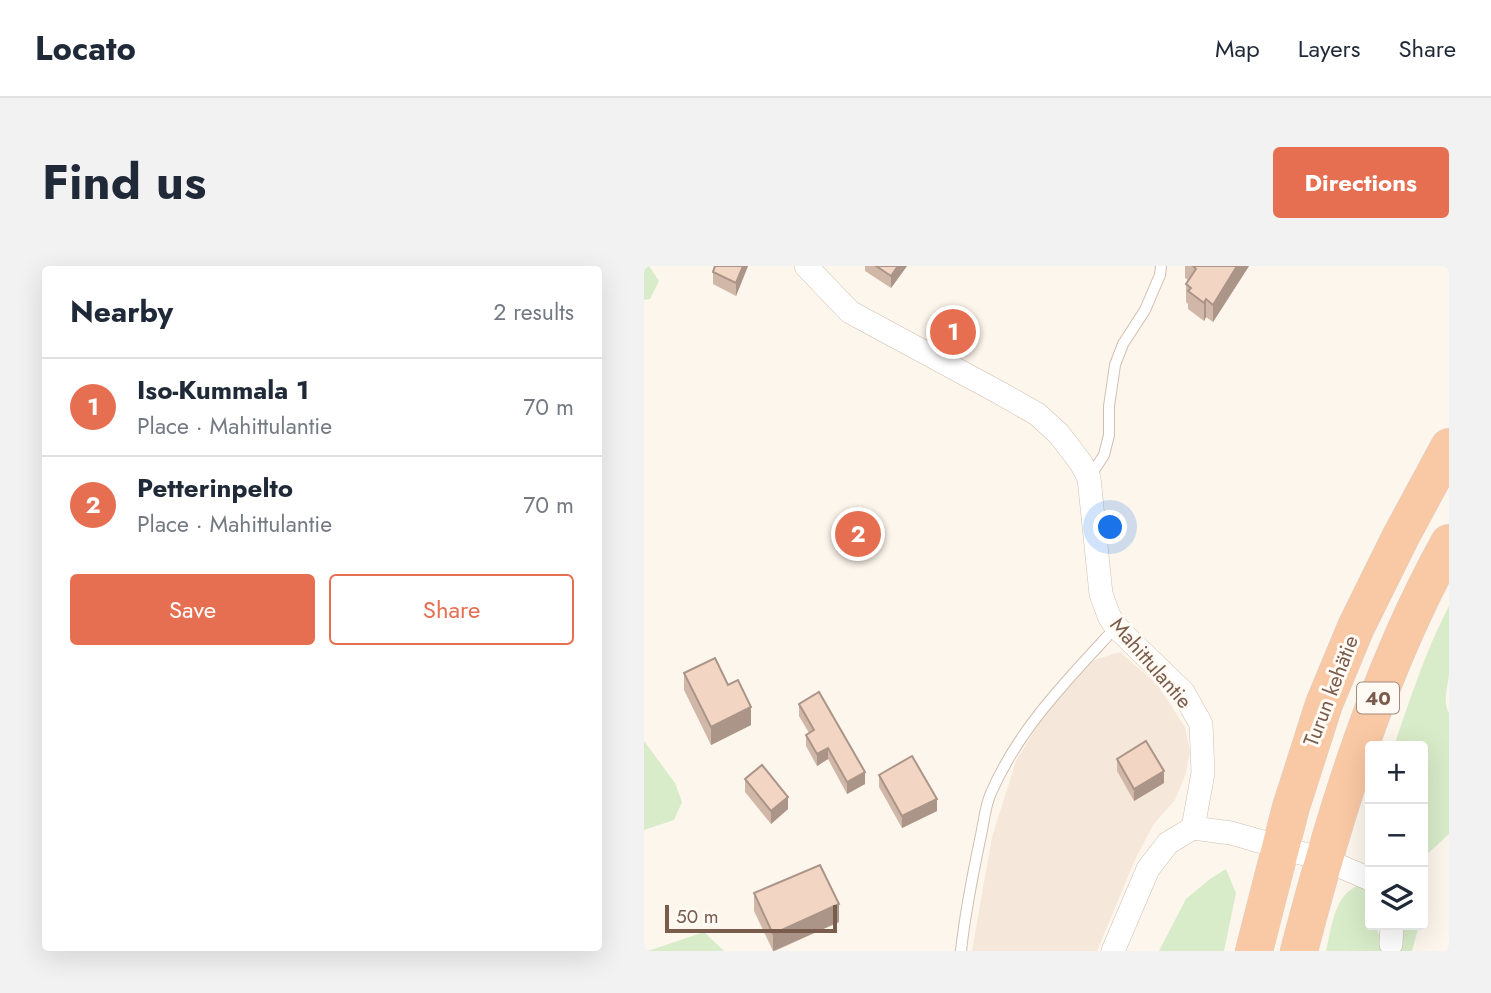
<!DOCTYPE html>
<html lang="en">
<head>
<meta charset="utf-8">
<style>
	:root { --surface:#fff; --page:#f2f2f3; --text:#1f2937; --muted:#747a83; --line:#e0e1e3; --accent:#e76f51 }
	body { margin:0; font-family:Jost,sans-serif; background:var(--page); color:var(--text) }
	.controls { position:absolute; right:21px; bottom:21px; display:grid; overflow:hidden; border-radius:7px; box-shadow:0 7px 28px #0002 }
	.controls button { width:63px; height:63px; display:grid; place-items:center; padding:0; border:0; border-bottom:2px solid var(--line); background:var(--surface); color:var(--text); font:35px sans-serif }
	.scale { position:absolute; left:21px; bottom:18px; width:172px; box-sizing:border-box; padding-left:7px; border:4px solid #7a5c4d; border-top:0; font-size:19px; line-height:24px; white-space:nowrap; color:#7a5c4d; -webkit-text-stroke:5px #fffaf3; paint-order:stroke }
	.you { position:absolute; left:467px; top:262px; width:24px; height:24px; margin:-18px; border:5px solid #fff; border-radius:50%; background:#1a73e8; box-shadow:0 0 0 10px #1a73e833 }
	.badge { display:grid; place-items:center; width:46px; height:46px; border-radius:50%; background:var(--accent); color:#fff; font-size:23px; font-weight:700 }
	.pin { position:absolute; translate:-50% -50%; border:4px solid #fff; box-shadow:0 2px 7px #0006 }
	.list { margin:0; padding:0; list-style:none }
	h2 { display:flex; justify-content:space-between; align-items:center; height:91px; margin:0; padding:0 28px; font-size:30px }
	h2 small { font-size:23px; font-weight:400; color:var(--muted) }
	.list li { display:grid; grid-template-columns:46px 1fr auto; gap:21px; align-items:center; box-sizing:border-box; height:98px; padding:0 28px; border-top:2px solid var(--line) }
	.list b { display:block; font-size:26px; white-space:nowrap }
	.list p { margin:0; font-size:23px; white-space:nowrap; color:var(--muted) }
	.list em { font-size:23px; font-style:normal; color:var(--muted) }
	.actions { display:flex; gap:14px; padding:21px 28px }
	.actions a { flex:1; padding:16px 0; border:2px solid var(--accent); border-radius:7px; text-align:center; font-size:24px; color:var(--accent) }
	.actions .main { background:var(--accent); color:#fff }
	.icon { flex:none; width:38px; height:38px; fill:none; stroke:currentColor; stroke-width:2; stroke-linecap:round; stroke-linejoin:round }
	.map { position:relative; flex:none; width:805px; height:685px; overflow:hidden; border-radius:7px }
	header { display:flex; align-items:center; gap:42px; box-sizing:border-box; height:98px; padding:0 35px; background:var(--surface); border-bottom:2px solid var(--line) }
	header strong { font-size:33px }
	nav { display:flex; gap:38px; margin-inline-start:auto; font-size:24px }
	.intro { display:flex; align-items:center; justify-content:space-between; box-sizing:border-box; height:168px; padding:0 42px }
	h1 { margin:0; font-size:49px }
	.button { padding:18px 32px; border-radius:7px; background:var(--accent); color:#fff; font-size:24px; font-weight:700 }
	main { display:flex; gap:42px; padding:0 42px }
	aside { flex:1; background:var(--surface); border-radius:7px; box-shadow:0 7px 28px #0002 }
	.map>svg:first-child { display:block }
	.residential { fill:#f5e8da }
	.green { fill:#d8ecc9 }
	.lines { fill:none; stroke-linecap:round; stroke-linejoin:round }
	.service-casing { stroke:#d1beb0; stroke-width:12 }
	.minor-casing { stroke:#d1beb0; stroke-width:24 }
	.trunk-casing { stroke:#dad1cd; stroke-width:38 }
	.service { stroke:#fff; stroke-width:10 }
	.minor { stroke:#fff; stroke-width:23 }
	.trunk { stroke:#f9c8a4; stroke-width:37 }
	.wall { fill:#d1b7a8 }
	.shaded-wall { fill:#aa9588 }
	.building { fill:#f3d5c3; stroke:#aa9588; stroke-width:2 }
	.labels { text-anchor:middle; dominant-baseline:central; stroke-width:6; stroke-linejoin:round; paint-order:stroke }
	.shield { fill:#fffaf3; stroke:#a28b7f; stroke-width:2 }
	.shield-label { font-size:19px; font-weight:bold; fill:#7a5c4d }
	.street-label { font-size:21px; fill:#7a5c4d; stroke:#fffaf3 }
</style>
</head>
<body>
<header>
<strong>Locato</strong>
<nav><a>Map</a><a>Layers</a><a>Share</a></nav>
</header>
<div class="intro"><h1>Find us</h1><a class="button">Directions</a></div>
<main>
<aside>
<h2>Nearby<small>2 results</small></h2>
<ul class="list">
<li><span class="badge">1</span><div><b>Iso-Kummala 1</b><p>Place · Mahittulantie</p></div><em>70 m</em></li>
<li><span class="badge">2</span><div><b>Petterinpelto</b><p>Place · Mahittulantie</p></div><em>70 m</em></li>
</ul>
<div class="actions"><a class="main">Save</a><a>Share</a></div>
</aside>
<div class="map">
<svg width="805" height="685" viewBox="0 0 805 685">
	<rect width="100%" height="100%" fill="#fdf6ec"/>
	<path class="residential" d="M 476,386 L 513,418 L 541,461 L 546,485 L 542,507 L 531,534 L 509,559 L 490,596 L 453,685 L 328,685 L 348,571 L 372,495 L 406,439 L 447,395 Z"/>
	<g class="green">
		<path d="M 0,0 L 5,0 L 15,15 L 6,33 L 0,34 Z"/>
		<path d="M 805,340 C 805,362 805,385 805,408 C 804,421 798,434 805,447 L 805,568 L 779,592 L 779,480 L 750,480 C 766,433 782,384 805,340 Z"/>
		<path d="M 0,475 L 31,517 L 38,536 L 30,554 L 0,564 Z"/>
		<path d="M 582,603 L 592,627 L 580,685 L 515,685 L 542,633 L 566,613 Z"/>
		<path d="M 716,619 L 726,623 L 726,659 L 734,659 L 733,664 L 743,685 L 682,685 C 688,661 690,627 716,619 Z"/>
		<path d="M 756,659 L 775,659 L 768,685 L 753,685 Z"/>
		<path d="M 60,666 L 80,685 L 4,685 Z"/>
	</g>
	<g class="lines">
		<g class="service-casing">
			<g id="service">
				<path d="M 445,212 L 460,189 L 465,169 L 465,140 L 471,99 L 479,78 L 501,44 L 516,9 L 517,0"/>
				<path d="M 317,685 C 321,646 329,607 337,569 C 340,555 341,540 347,527 C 375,462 425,412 472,361"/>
			</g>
		</g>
		<g class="minor-casing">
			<g id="minor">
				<path d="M 162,0 L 206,46 L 356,127 L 393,148 L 415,168 L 437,197 L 445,212 L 457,328 L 465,350 L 472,361 L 539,426 L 557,458 L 559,507 L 549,562"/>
				<path d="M 549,562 L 587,567 L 681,594 L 726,613"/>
				<path d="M 747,678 L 748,659"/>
				<path d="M 469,685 L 504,603 L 524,577 L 549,562"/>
			</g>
		</g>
		<g class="trunk-casing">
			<g id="trunk">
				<path d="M 610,685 L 647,541 L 680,438 L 712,361 L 757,270 L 805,181"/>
				<path d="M 655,685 C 691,547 735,403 805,277"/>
			</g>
		</g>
		<use href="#service" class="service"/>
		<use href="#minor" class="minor"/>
		<use href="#trunk" class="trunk"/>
	</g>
	<g class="wall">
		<path d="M 104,0 L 92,30 L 69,18 L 69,6 Z"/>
		<path d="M 221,0 L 263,0 L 247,22 L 221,5 Z"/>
		<path d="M 541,0 L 605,0 L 569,56 L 562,51 L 560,55 L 544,43 L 544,38 L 542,36 L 542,18 L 544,14 L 541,12 Z"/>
		<path d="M 40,407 L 84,419 L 107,459 L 67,479 L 40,424 Z"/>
		<path d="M 155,438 L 221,518 L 203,528 L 184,493 L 173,500 L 162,480 L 162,469 L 165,467 L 155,450 Z"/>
		<path d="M 473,493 L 520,517 L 490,535 L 473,505 Z"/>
		<path d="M 235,509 L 293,545 L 258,562 L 235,521 Z"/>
		<path d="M 101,513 L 144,543 L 127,558 L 101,526 Z"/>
		<path d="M 110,627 L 195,656 L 131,685 L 129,685 L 110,645 Z"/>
	</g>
	<g class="shaded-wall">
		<path d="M 99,0 L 104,0 L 92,30 L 92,17 Z"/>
		<path d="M 254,0 L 263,0 L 247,22 L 247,10 Z"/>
		<path d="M 593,0 L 605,0 L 569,56 L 569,39 Z"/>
		<path d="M 562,33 L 562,51 L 560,55 L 560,37 Z"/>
		<path d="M 107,441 L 107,459 L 67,479 L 67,461 Z"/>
		<path d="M 184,482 L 184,493 L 173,500 L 173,488 Z"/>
		<path d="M 520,505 L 520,517 L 490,535 L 490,523 Z"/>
		<path d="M 221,506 L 221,518 L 203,528 L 203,516 Z"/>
		<path d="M 144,531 L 144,543 L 127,558 L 127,545 Z"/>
		<path d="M 293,533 L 293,545 L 258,562 L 258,550 Z"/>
		<path d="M 195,638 L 195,656 L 129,685 L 129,668 Z"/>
	</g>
	<g class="building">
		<path d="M 71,0 L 99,0 L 92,17 L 69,6 Z"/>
		<path d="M 232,0 L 254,0 L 247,10 Z"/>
		<path d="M 549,0 L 593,0 L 569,39 L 562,33 L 560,37 L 544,25 L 547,22 L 542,18 L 552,3 Z"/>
		<path d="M 71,392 L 84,419 L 94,414 L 107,441 L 67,461 L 40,407 Z"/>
		<path d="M 175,426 L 221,506 L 203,516 L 184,482 L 173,488 L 162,469 L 170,464 L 155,438 Z"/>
		<path d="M 502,475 L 520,505 L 490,523 L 473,493 Z"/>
		<path d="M 268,490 L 293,533 L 258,550 L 235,509 Z"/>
		<path d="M 118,499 L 144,531 L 127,545 L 101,513 Z"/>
		<path d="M 176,599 L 195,638 L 129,668 L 110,627 Z"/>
	</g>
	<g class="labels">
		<rect class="shield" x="713" y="416.5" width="42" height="31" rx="5"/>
		<g class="shield-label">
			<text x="734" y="432">40</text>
		</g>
		<g class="street-label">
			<text transform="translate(507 397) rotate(49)">Mahittulantie</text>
			<text transform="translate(687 425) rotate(-69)">Turun kehätie</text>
		</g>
	</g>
</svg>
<div class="controls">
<button>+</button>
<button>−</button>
<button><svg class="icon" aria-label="layers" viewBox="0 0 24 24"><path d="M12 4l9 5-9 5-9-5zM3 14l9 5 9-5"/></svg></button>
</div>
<div class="scale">50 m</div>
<div class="you"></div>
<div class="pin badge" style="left:309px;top:66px">1</div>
<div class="pin badge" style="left:214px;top:268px">2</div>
</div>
</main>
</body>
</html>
